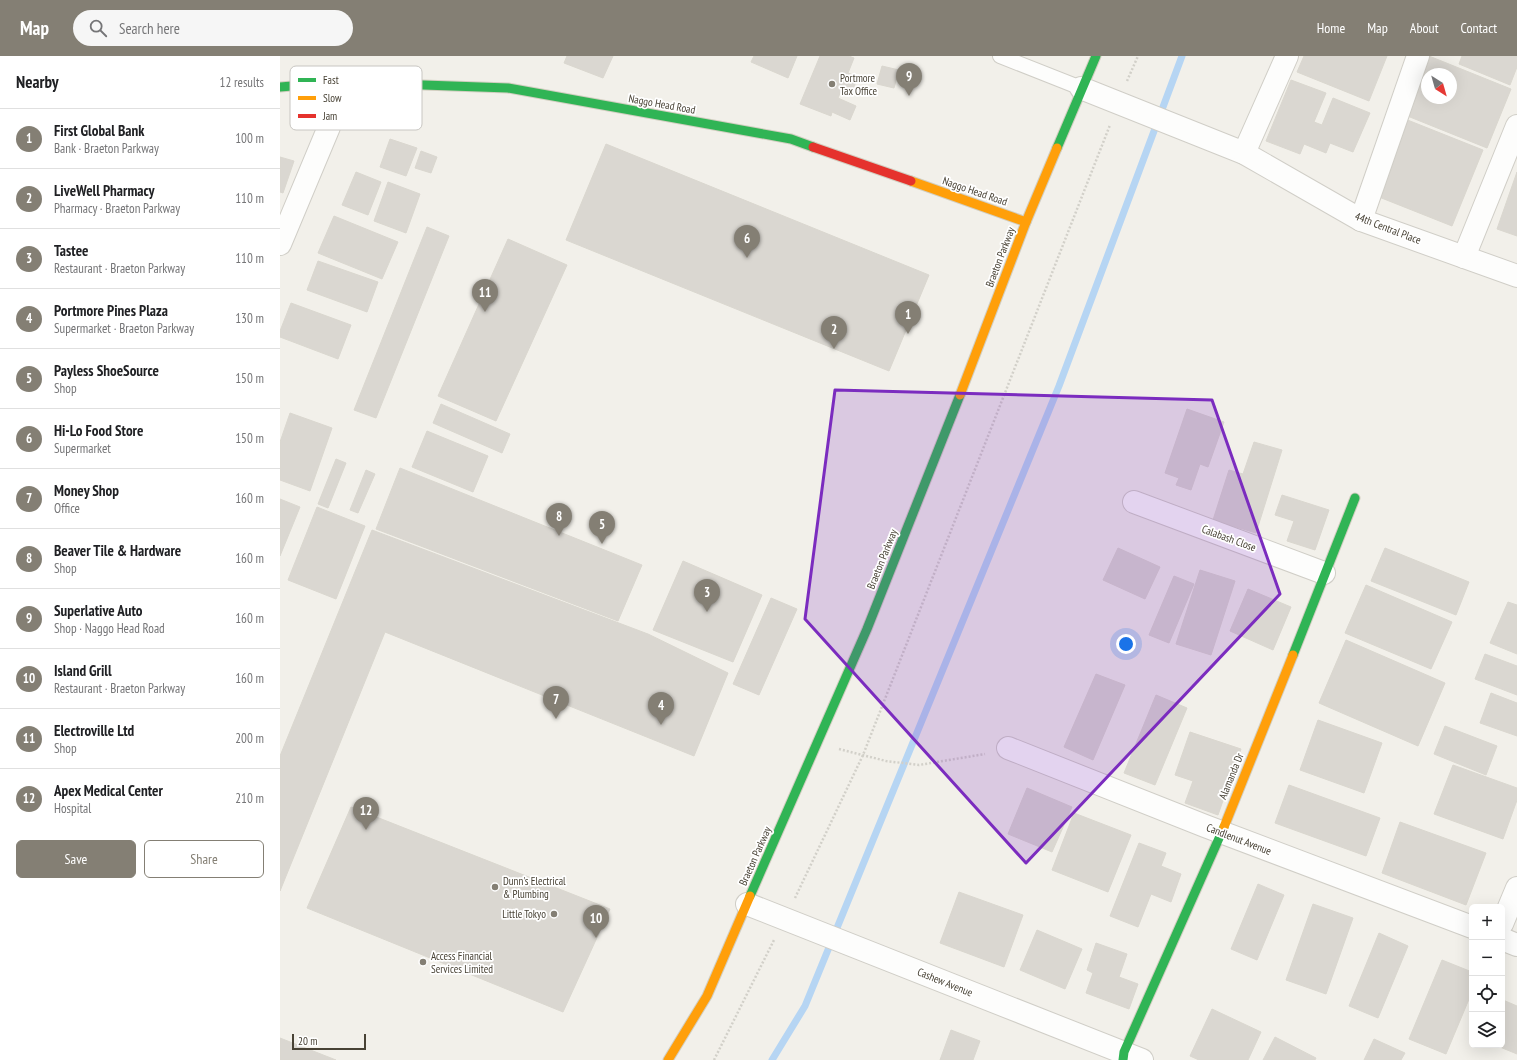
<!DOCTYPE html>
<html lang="en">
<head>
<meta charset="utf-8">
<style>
	:root { --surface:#fff; --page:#f6f6f6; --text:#202124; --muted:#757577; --line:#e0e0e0; --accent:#847f74 }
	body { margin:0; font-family:"PT Sans Narrow",sans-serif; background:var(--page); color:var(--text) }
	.controls { position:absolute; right:12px; bottom:12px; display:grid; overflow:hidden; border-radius:6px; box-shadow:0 4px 16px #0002 }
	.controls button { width:36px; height:36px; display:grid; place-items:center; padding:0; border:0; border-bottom:1px solid var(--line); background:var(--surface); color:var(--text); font:20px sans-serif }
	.compass { position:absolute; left:1141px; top:12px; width:36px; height:36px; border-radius:50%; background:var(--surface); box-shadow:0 4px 16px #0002; rotate:143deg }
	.scale { position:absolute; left:12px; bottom:10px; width:74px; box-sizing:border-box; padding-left:4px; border:2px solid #484235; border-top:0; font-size:11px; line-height:14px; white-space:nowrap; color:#484235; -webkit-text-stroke:3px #fff; paint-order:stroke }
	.you { position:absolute; left:846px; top:588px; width:14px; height:14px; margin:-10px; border:3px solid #fff; border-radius:50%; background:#1a73e8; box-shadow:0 0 0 6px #1a73e833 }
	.badge { display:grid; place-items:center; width:26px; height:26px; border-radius:50%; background:var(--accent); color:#fff; font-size:13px; font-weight:700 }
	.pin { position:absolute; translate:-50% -33px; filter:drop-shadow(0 1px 2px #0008) }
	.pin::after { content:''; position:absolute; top:21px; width:14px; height:12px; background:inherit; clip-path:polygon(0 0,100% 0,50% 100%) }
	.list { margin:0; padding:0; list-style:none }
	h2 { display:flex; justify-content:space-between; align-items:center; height:52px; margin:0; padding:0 16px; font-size:17px }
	h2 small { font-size:13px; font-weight:400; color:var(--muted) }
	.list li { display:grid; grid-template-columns:26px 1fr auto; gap:12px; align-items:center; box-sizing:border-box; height:60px; padding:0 16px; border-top:1px solid var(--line) }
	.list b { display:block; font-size:15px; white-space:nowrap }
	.list p { margin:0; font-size:13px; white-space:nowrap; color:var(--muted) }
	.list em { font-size:13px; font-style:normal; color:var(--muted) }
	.actions { display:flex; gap:8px; padding:12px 16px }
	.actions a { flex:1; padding:9px 0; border:1px solid var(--accent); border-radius:6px; text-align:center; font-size:14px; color:var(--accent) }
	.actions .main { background:var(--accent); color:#fff }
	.icon { flex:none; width:22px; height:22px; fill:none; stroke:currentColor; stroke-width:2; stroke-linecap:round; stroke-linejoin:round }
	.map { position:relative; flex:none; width:1237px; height:1004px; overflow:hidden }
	header { display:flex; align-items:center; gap:24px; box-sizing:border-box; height:56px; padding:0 20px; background:var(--accent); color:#fff }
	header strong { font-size:19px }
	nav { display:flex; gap:22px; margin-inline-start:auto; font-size:14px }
	.search { width:280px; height:36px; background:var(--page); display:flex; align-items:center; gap:10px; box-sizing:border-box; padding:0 14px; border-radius:22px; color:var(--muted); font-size:15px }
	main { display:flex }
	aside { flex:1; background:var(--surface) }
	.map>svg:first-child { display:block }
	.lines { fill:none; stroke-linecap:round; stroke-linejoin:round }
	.stream { stroke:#b6d5f3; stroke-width:7 }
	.building { fill:#dad7d1; stroke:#dad7cf; fill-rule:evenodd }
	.lane-casing { stroke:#d0cec7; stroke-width:16 }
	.street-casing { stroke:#d0cec7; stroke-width:24 }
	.fast-casing { stroke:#d2cec0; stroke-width:11 }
	.slow-casing { stroke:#d2cec0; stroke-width:11 }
	.jam-casing { stroke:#d2cec0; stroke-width:11 }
	.path { stroke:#d2d0c9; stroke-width:2.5; stroke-dasharray:2 2; stroke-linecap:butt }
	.lane { stroke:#fdfdfc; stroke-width:14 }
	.street { stroke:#fdfdfc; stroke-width:22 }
	.fast { stroke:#30b455; stroke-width:9 }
	.slow { stroke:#ff9f0a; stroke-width:9 }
	.jam { stroke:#e5322d; stroke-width:9 }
	.marked { fill:#7b2cbf; fill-opacity:0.2; stroke:#7b2cbf; stroke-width:3; stroke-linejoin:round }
	.poi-dot { fill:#847f74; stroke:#fff; stroke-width:1.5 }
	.labels { text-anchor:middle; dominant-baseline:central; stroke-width:3.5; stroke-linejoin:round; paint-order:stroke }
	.poi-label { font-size:11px; fill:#484235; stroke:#fff; text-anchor:start }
	.street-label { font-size:11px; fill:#484235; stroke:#fff }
	.key { fill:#fff; stroke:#c8c6c2; stroke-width:1 }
	.key-label { font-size:11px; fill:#484235 }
</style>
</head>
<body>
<header>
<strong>Map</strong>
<div class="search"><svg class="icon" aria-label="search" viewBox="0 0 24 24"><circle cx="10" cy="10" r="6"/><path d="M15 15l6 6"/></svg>Search here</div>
<nav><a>Home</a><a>Map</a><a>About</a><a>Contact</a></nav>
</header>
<main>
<aside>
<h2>Nearby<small>12 results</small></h2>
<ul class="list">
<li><span class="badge">1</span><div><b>First Global Bank</b><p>Bank · Braeton Parkway</p></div><em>100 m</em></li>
<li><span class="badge">2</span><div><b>LiveWell Pharmacy</b><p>Pharmacy · Braeton Parkway</p></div><em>110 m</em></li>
<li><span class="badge">3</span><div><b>Tastee</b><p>Restaurant · Braeton Parkway</p></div><em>110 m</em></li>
<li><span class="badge">4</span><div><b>Portmore Pines Plaza</b><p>Supermarket · Braeton Parkway</p></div><em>130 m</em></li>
<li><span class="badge">5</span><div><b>Payless ShoeSource</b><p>Shop</p></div><em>150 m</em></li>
<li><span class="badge">6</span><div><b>Hi-Lo Food Store</b><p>Supermarket</p></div><em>150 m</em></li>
<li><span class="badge">7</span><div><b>Money Shop</b><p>Office</p></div><em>160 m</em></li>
<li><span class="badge">8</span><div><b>Beaver Tile &amp; Hardware</b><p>Shop</p></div><em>160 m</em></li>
<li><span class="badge">9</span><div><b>Superlative Auto</b><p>Shop · Naggo Head Road</p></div><em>160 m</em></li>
<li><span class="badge">10</span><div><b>Island Grill</b><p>Restaurant · Braeton Parkway</p></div><em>160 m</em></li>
<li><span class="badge">11</span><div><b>Electroville Ltd</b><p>Shop</p></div><em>200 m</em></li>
<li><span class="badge">12</span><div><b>Apex Medical Center</b><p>Hospital</p></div><em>210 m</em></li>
</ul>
<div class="actions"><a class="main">Save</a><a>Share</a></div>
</aside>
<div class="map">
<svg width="1237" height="1004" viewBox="0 0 1237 1004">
	<rect width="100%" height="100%" fill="#f2f0ea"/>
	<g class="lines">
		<path class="stream" d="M 492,1004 L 525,950 L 779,330 L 902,0"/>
	</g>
	<g class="building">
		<path d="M 287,0 L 333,0 L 323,22 L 284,7 Z"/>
		<path d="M 474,0 L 517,0 L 508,22 L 471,6 Z"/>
		<path d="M 540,0 L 569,0 L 574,2 L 568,17 L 578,21 L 570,40 L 561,35 L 558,42 L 576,50 L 570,64 L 552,56 L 551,60 L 520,48 Z"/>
		<path d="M 1024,0 L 1107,0 L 1089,45 L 1017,16 Z"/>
		<path d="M 1149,0 L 1231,33 L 1207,92 L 1125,59 ZM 1147,18 L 1171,18 L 1171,42 L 1147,42 Z"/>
		<path d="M 1182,0 L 1237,0 L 1237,11 L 1230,29 L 1179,8 Z"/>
		<path d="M 602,10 L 619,14 L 614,32 L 597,28 Z"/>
		<path d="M 1011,24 L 1046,37 L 1034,66 L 1042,69 L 1053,42 L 1090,57 L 1073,96 L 1050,87 L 1046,97 L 1024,88 L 1020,98 L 986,85 Z"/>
		<path d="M 1125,63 L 1203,94 L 1172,170 L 1094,139 Z"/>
		<path d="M 110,83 L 137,92 L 126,120 L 100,111 Z"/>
		<path d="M 326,88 L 649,219 L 609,315 L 286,184 Z"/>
		<path d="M 141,95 L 157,101 L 151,117 L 135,112 Z"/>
		<path d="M 0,101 L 14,105 L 3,137 L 0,136 Z"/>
		<path d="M 76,116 L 101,126 L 88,159 L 62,149 Z"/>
		<path d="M 1237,116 L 1237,180 L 1217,173 Z"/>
		<path d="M 108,126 L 140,138 L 126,177 L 94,165 Z"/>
		<path d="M 54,160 L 118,186 L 102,223 L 38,197 Z"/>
		<path d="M 147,171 L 169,180 L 96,362 L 74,354 Z"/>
		<path d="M 228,183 L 287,209 L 216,365 L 158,340 Z"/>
		<path d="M 38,205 L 98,226 L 87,256 L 27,234 Z"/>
		<path d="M 11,247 L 71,269 L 58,303 L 0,281 L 0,275 Z"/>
		<path d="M 161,348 L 230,378 L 222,397 L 153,367 Z"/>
		<path d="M 907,353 L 944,366 L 928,411 L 920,408 L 911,434 L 896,429 L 899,422 L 885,417 Z"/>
		<path d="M 10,357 L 52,372 L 30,435 L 0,424 L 0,386 Z"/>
		<path d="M 147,375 L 208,400 L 193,436 L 132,411 Z"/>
		<path d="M 974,386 L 1002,394 L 976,477 L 933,464 L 949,414 L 963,418 Z"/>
		<path d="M 56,403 L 66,407 L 48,452 L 38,448 Z"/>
		<path d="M 120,412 L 362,509 L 338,565 L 96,473 Z"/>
		<path d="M 86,414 L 95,418 L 78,457 L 70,454 Z"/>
		<path d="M 1002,439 L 1049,454 L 1035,494 L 1007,485 L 1014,465 L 995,459 Z"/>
		<path d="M 0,443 L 20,451 L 0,500 Z"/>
		<path d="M 37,451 L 85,470 L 56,543 L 8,524 Z"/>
		<path d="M 92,474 L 368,578 L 448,617 L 414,700 L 105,576 L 0,835 L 0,700 Z"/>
		<path d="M 838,492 L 880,511 L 865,543 L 823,524 Z"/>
		<path d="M 1105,492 L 1189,526 L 1176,559 L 1091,525 Z"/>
		<path d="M 403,505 L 482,539 L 453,606 L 373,574 Z"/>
		<path d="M 920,514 L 955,525 L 931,599 L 896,588 Z"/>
		<path d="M 894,520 L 914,528 L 889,587 L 869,579 Z"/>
		<path d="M 1086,529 L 1172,566 L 1151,613 L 1065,577 Z"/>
		<path d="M 968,533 L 1011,551 L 993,594 L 950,575 Z"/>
		<path d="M 491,542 L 517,553 L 479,639 L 453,628 Z"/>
		<path d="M 1228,546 L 1237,549 L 1237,598 L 1210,587 Z"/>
		<path d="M 1066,584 L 1165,627 L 1138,690 L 1039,647 Z"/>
		<path d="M 1205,598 L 1237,610 L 1237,639 L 1195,623 Z"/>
		<path d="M 816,618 L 845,629 L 813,704 L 784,691 Z"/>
		<path d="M 1211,637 L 1237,647 L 1237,680 L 1200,667 Z"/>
		<path d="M 876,639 L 907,652 L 875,729 L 844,717 Z"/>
		<path d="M 1038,664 L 1102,687 L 1084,737 L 1020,714 Z"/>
		<path d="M 1165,670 L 1217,690 L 1206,719 L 1154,698 Z"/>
		<path d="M 910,676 L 961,693 L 938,759 L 905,747 L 913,725 L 895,719 Z"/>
		<path d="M 1173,709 L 1237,732 L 1237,744 L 1223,783 L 1154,758 Z"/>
		<path d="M 1009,729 L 1100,762 L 1086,800 L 995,767 Z"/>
		<path d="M 747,732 L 792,751 L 772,796 L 728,778 Z"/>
		<path d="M 71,751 L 330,853 L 283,956 L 27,852 Z"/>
		<path d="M 794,757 L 851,779 L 828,836 L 772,814 Z"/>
		<path d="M 1120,766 L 1206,797 L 1186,849 L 1102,817 Z"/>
		<path d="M 859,787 L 886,797 L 881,810 L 901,818 L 891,846 L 871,838 L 858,871 L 830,860 Z"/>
		<path d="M 978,828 L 1004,839 L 977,904 L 951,893 Z"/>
		<path d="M 679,836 L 743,859 L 724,911 L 660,887 Z"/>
		<path d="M 1033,848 L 1073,862 L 1046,938 L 1006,924 Z"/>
		<path d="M 757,874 L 802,893 L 785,933 L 740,914 Z"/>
		<path d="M 1099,877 L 1128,890 L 1098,962 L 1069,950 Z"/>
		<path d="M 816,887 L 847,898 L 839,921 L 858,928 L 849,953 L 806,937 L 813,917 L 807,914 Z"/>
		<path d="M 1162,904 L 1192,916 L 1192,936 L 1166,998 L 1129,983 Z"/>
		<path d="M 1223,944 L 1237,950 L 1237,998 L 1215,989 L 1222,989 Z"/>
		<path d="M 932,953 L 981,976 L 968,1004 L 919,1004 L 910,1000 Z"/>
		<path d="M 671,974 L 700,985 L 693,1004 L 660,1004 Z"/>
		<path d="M 995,981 L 1036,1002 L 1035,1004 L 983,1004 Z"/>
		<path d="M 0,982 L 56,1004 L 0,1004 Z"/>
		<path d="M 1094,983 L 1125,997 L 1121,1004 L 1084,1004 Z"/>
	</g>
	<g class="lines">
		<g class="lane-casing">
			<path id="lane" d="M 720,0 L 801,32"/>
		</g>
		<g class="street-casing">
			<g id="street">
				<path d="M 801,32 L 964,97 L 1081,164 L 1237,220"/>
				<path d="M 964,97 L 1007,0"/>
				<path d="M 1081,164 L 1138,0"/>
				<path d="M 0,188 L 49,71"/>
				<path d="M 1184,201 L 1237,70"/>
				<path d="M 854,446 L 1044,517"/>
				<path d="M 728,692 L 925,770 L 1192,871"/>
				<path d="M 467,848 L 862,1004"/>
				<path d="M 1222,868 L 1237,832"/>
				<path d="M 1222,883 L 1237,889"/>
			</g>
		</g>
		<g class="fast-casing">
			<g id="fast">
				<path d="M 0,31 L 59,26 L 228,32 L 511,83 L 533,91"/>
				<path d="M 777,92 L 816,0"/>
				<path d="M 1013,599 L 1075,442"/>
				<path d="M 470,840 L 587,573 L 680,339"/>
				<path d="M 843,1004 L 844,996 L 944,771"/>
			</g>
		</g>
		<g class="slow-casing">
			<g id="slow">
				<path d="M 631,125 L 746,166"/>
				<path d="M 680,339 L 746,166 L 777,92"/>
				<path d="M 944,771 L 1013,599"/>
				<path d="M 388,1004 L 427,940 L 470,840"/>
			</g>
		</g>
		<g class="jam-casing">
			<path id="jam" d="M 533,91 L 631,125"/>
		</g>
		<g class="path">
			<path d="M 847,25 L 858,0"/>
			<path d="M 559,693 L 606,705 L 639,709 L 705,698"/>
			<path d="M 515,842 L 583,699 L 830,69"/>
			<path d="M 434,1004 L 494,884"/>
		</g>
		<use href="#lane" class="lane"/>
		<use href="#street" class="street"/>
		<use href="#fast" class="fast"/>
		<use href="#slow" class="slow"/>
		<use href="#jam" class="jam"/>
	</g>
	<path class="marked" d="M 555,334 L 932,344 L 1000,538 L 746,807 L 525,563 Z"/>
	<g class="poi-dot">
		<circle cx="552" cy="28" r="4"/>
		<circle cx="215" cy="831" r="4"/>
		<circle cx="274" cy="858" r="4"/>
		<circle cx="143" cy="906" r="4"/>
	</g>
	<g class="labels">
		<g class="poi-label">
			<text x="560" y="22">Portmore<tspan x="560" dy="13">Tax Office</tspan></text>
			<text x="223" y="825">Dunn's Electrical<tspan x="223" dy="13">&amp; Plumbing</tspan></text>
			<text x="266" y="858" text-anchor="end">Little Tokyo</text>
			<text x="151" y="900">Access Financial<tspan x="151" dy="13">Services Limited</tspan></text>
		</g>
		<g class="street-label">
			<text transform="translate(382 48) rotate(10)">Naggo Head Road</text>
			<text transform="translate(695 135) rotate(19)">Naggo Head Road</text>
			<text transform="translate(1108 172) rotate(21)">44th Central Place</text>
			<text transform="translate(720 201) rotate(-69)">Braeton Parkway</text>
			<text transform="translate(949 482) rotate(20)">Calabash Close</text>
			<text transform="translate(602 503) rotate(-68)">Braeton Parkway</text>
			<text transform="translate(951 720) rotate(-68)">Alamanda Dr</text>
			<text transform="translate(959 783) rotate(21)">Candlenut Avenue</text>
			<text transform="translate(475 800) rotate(-66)">Braeton Parkway</text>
			<text transform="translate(665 926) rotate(22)">Cashew Avenue</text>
		</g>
	</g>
	<rect x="10" y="10" width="132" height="64" rx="6" class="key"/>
	<rect x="18" y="22" width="18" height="4" fill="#30b455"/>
	<rect x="18" y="40" width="18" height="4" fill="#ff9f0a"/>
	<rect x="18" y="58" width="18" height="4" fill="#e5322d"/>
	<g class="key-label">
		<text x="43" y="28">Fast</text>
		<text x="43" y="46">Slow</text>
		<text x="43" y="64">Jam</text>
	</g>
</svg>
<div class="controls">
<button>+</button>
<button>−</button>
<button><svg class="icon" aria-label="locate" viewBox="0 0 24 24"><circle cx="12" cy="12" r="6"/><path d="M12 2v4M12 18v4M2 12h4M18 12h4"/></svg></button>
<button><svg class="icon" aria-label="layers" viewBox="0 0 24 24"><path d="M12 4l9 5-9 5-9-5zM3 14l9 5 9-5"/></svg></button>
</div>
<svg class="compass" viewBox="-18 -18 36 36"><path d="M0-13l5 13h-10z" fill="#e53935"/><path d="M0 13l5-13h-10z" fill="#757577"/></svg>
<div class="scale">20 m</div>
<div class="you"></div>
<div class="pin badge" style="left:628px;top:278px">1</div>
<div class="pin badge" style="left:554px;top:293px">2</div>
<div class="pin badge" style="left:427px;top:556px">3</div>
<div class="pin badge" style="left:381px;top:669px">4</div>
<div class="pin badge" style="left:322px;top:488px">5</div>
<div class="pin badge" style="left:467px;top:202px">6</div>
<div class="pin badge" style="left:276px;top:663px">7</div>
<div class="pin badge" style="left:279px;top:480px">8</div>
<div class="pin badge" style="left:629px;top:40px">9</div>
<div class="pin badge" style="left:316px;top:882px">10</div>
<div class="pin badge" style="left:205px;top:256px">11</div>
<div class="pin badge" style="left:86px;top:774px">12</div>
</div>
</main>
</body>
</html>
